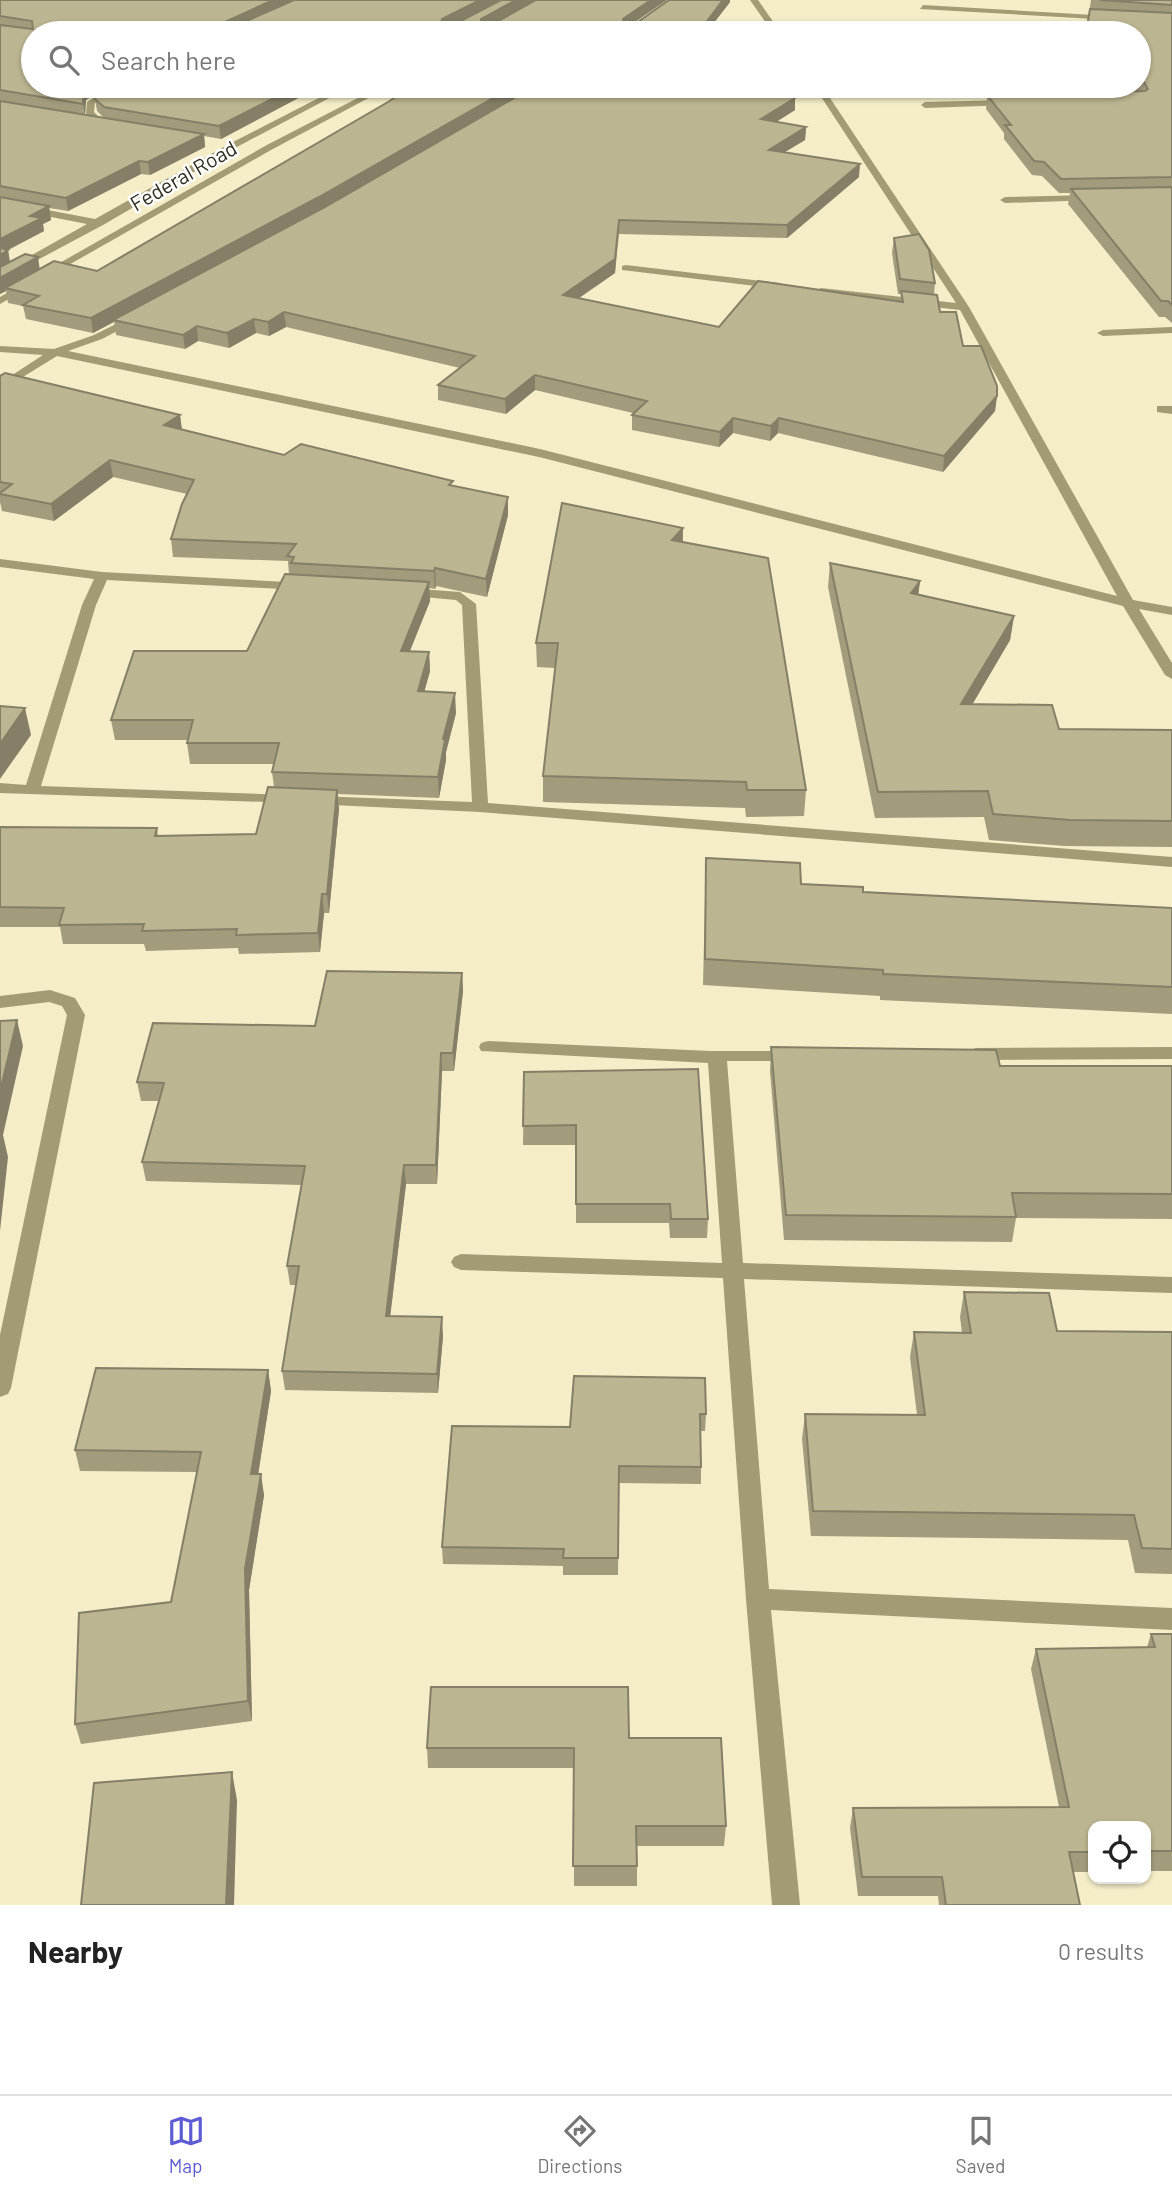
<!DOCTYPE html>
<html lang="en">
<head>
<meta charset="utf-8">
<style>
	:root { --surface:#fff; --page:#f6f6f6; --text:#222; --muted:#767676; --line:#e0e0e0; --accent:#5d5cd4 }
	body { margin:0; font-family:Barlow,sans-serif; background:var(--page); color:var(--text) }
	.controls { position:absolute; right:21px; bottom:21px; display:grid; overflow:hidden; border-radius:14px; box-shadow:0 2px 5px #0004 }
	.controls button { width:63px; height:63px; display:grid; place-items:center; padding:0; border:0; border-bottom:2px solid var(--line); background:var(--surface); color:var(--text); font:35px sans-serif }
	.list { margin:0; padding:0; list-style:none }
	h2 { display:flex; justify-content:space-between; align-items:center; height:91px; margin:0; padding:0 28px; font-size:30px }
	h2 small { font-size:23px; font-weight:400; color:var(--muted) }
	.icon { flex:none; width:38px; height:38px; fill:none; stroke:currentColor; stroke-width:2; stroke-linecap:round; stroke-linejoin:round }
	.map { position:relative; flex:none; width:1172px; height:1905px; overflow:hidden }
	.search { position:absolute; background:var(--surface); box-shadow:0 2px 5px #0004; left:21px; right:21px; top:21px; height:77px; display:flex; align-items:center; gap:18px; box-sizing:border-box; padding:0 24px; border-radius:38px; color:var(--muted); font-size:26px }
	.sheet { height:189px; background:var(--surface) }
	nav { display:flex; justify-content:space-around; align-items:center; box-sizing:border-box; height:98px; border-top:2px solid var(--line); background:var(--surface); font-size:19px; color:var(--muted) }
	nav a { display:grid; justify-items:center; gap:4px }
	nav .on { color:var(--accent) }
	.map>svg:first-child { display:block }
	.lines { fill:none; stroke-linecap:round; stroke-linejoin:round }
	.service { fill:#a29b73; fill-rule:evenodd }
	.minor { fill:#a29b73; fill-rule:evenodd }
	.wall { fill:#a29c7d; fill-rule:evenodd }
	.shaded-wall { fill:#847f66 }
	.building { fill:#bcb591; stroke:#847f66; stroke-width:2 }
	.labels { text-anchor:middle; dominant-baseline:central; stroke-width:5; stroke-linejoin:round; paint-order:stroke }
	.far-street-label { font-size:21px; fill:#302d1f; stroke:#fff }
</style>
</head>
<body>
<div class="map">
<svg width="1172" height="1905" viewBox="0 0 1172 1905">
	<rect width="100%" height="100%" fill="#f4edc8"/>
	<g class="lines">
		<g class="service">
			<path d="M 1009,100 L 1012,105 L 925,108 L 921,105 L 925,102 Z"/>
			<path d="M 1093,195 L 1096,196 L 1096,200 L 1005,203 L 1000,200 L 1005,197 Z"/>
			<path d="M 1172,327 L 1172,333 L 1103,336 L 1097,333 L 1103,330 Z"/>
			<path d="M 1157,406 L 1172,406 L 1172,414 L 1157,412 Z"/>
		</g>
		<g class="minor">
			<path d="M 750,0 L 758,0 L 781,33 L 773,33 Z"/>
			<path d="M 923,5 L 1112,16 L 1116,18 L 1112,20 L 920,9 Z"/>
			<path d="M 112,86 L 122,86 L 95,103 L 94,112 L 106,124 L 99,126 L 86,113 L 87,102 Z"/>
			<path d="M 342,86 L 352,86 L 235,148 L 103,225 L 0,280 L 0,273 L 87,224 L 0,207 L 0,201 L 95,219 L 229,144 Z"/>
			<path d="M 381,86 L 391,86 L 271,150 L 0,304 L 0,297 L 265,146 Z"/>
			<path d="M 814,86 L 822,86 L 969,307 L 1133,600 L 1172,607 L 1172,615 L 1139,609 L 1172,663 L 1172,679 L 1165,675 L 1123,606 L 539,457 L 57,356 L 0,391 L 0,383 L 43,355 L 0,352 L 0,346 L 54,349 L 94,335 L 134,315 L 138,316 L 138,320 L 102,339 L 68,351 L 540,449 L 1117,596 L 960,310 L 821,294 L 816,291 L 821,288 L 956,303 Z"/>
			<path d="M 626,265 L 780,283 L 785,286 L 780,289 L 622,270 L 622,266 Z"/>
			<path d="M 0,559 L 102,572 L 306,583 L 308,586 L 301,590 L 107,580 L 96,605 L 41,786 L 289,795 L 295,797 L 297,800 L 295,803 L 0,793 L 0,783 L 26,785 L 82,605 L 94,579 L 0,567 Z"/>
			<path d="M 406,588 L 460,592 L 476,604 L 488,803 L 1172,857 L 1172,867 L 480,812 L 311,804 L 309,801 L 311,798 L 317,796 L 472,802 L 462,605 L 456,600 L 401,595 L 401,589 Z"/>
			<path d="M 50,990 L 75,998 L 85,1015 L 11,1388 L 8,1394 L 0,1397 L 0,1335 L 67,1015 L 62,1006 L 49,1002 L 0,1008 L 0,996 Z"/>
			<path d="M 488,1041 L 711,1051 L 801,1051 L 803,1055 L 801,1059 L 794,1061 L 727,1061 L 743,1263 L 1172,1277 L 1172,1293 L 744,1279 L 769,1589 L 1172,1608 L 1172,1630 L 771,1610 L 800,1905 L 772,1905 L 746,1599 L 723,1278 L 461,1270 L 454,1267 L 451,1262 L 454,1257 L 461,1254 L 722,1263 L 708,1063 L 481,1051 L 479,1047 L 481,1043 Z"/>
			<path d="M 1172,1047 L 1172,1059 L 976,1060 L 969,1058 L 967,1054 L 969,1050 L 976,1048 Z"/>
		</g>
	</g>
	<g class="wall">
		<path d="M 0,0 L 633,24 L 730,2 L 710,28 L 33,33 L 33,86 L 321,86 L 221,139 L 204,136 L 205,147 L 150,175 L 141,174 L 68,211 L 49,208 L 51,220 L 43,224 L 44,231 L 8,250 L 10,262 L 40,269 L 97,271 L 388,102 L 402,93 L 398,86 L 793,86 L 795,98 L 795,110 L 776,122 L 806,127 L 805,140 L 785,152 L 859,177 L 787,238 L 619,234 L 615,273 L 579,298 L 719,327 L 900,302 L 901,294 L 898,294 L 892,253 L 894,238 L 935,283 L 934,295 L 940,312 L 997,396 L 995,411 L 943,472 L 778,433 L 770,441 L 733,433 L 719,447 L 632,430 L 632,415 L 633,413 L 535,390 L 506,414 L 438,400 L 438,385 L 460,368 L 286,327 L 269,336 L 256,333 L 229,348 L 198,341 L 185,349 L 116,335 L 114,321 L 93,333 L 26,319 L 23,306 L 8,303 L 6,291 L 0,294 ZM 96,93 L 95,99 L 97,111 L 104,118 L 85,115 L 86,100 Z"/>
		<path d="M 1091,0 L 1172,0 L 1172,323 L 1165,317 L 1159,317 L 1068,204 L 1070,193 L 1059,193 L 1042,176 L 1032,175 L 1004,139 L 1004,133 L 986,109 L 987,98 L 977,98 L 967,86 L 1139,86 L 1139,33 L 1086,33 Z"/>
		<path d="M 0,376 L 180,415 L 182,430 L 284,455 L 453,486 L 508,497 L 508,515 L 487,597 L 436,586 L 435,589 L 429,588 L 430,601 L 410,651 L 429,652 L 430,671 L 424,692 L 456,713 L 446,752 L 446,760 L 439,798 L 338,794 L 339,809 L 329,913 L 324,913 L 320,952 L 239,954 L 238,948 L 146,951 L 144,944 L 63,944 L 60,927 L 0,927 L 0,827 L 157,828 L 158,836 L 256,834 L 274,787 L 272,772 L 274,764 L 190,764 L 187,743 L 188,740 L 115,740 L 111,720 L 247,651 L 289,574 L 288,561 L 173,557 L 171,539 L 187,494 L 113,477 L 54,521 L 2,511 L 0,502 Z"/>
		<path d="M 683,528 L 683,542 L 806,790 L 804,816 L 746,817 L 745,808 L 543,802 L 543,776 L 555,668 L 537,667 L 536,643 Z"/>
		<path d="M 830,563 L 920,581 L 918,595 L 1014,616 L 1010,640 L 972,704 L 1059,729 L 1172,730 L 1172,847 L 1065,846 L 989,840 L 984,817 L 875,818 L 828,587 Z"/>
		<path d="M 706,858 L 801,884 L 863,892 L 1172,908 L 1172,1014 L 880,1000 L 880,996 L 703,985 Z"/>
		<path d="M 462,973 L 463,991 L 454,1071 L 442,1071 L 437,1184 L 406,1184 L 390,1316 L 443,1336 L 438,1393 L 285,1390 L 282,1371 L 296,1285 L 290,1285 L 287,1266 L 302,1185 L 146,1181 L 142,1162 L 159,1101 L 141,1101 L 137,1082 L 315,1026 Z"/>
		<path d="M 771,1047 L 1000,1066 L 1172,1066 L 1172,1219 L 1016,1218 L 1012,1242 L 784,1240 L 770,1071 Z"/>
		<path d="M 524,1072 L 708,1219 L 707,1238 L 670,1238 L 669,1223 L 576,1223 L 576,1145 L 523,1145 Z"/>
		<path d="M 964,1292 L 1057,1331 L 1172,1332 L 1172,1574 L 1135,1573 L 1128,1540 L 811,1536 L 802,1439 L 805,1414 L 917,1415 L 910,1357 L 914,1332 L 962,1333 L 960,1317 Z"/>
		<path d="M 268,1370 L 271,1391 L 258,1474 L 264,1495 L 249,1590 L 252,1721 L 81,1744 L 75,1724 L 171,1602 L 197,1472 L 80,1471 L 75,1450 Z"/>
		<path d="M 574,1376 L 706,1414 L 705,1431 L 700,1431 L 701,1467 L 701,1484 L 619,1483 L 618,1575 L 563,1575 L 563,1566 L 443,1564 L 442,1547 L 570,1427 Z"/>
		<path d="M 1151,1634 L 1172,1634 L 1172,1871 L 1146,1871 L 1146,1826 L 1093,1826 L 1093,1872 L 1073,1872 L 1080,1905 L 939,1905 L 938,1896 L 858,1896 L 850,1828 L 853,1808 L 1059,1807 L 1031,1669 L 1036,1649 L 1147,1647 Z"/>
		<path d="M 629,1738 L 726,1826 L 724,1846 L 637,1846 L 637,1886 L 574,1886 L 574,1768 L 428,1768 L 427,1748 Z"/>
	</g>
	<g class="shaded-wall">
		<path d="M 273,0 L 298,0 L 228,32 L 227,21 Z"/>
		<path d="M 480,0 L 501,0 L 443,31 L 441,23 L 442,19 Z"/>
		<path d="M 516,0 L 536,0 L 481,33 L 481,19 Z"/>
		<path d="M 651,0 L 667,0 L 622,31 L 623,19 Z"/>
		<path d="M 723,0 L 730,0 L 730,2 L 706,33 L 702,28 Z"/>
		<path d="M 87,86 L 108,86 L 86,100 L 85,116 L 83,104 L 84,88 Z"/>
		<path d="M 297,86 L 321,86 L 221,139 L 219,126 Z"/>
		<path d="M 514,86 L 535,86 L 320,211 L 113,320 L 114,322 L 93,333 L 91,318 Z"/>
		<path d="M 795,98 L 795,110 L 760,132 L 761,119 Z"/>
		<path d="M 806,127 L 805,140 L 768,162 L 769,150 Z"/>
		<path d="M 204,134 L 205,147 L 150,175 L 148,162 Z"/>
		<path d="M 139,161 L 141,174 L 68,211 L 66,198 Z"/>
		<path d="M 860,164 L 859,177 L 787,238 L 787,225 Z"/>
		<path d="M 49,206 L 51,220 L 43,224 L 44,231 L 0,254 L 0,239 L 30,216 Z"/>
		<path d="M 619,220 L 615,273 L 563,309 L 563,295 Z"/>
		<path d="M 8,250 L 10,264 L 0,270 L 0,255 Z"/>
		<path d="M 38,257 L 40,271 L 5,288 L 6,291 L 0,294 L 0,278 Z"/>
		<path d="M 284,312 L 286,327 L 269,336 L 268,322 Z"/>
		<path d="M 254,319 L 256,333 L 229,348 L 227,333 Z"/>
		<path d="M 197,326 L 198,341 L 185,349 L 183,335 Z"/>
		<path d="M 535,375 L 535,390 L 506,414 L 505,399 Z"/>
		<path d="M 997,396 L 995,411 L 943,472 L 944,456 Z"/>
		<path d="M 180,415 L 182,432 L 164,425 Z"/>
		<path d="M 733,418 L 733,433 L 719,447 L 720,432 Z"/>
		<path d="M 779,418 L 778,433 L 770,441 L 771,426 Z"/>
		<path d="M 110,460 L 113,477 L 54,521 L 51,504 Z"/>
		<path d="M 508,497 L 508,515 L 487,597 L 486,579 Z"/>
		<path d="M 683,528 L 682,552 L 672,540 Z"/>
		<path d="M 435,568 L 436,586 L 435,589 L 434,571 Z"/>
		<path d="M 920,581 L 917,605 L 911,593 Z"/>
		<path d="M 429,582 L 430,601 L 402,670 L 401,651 Z"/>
		<path d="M 1014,616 L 1010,640 L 958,729 L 961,704 Z"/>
		<path d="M 429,652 L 430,671 L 419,711 L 418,691 Z"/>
		<path d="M 455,693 L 456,713 L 446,752 L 446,760 L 439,798 L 438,777 L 443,739 Z"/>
		<path d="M 25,708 L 31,735 L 0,779 L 0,744 Z"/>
		<path d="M 337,790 L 339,809 L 329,913 L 327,894 Z"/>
		<path d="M 322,894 L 324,913 L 320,952 L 318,933 Z"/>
		<path d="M 462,973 L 463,991 L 454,1071 L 453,1053 Z"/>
		<path d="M 17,1020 L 23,1046 L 3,1135 L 8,1157 L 0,1231 L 0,1092 Z"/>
		<path d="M 441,1053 L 442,1071 L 437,1184 L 436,1165 Z"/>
		<path d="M 404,1165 L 406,1184 L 388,1335 L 386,1316 Z"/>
		<path d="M 442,1317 L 443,1336 L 438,1393 L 437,1374 Z"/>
		<path d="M 268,1370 L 271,1391 L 255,1495 L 251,1474 Z"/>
		<path d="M 261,1474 L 264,1495 L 249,1590 L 252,1721 L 248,1701 L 245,1569 Z"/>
		<path d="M 232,1772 L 237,1800 L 234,1905 L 226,1905 Z"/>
	</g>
	<g class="building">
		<path d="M 0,0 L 273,0 L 227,21 L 230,24 L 240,24 L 294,0 L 480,0 L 442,19 L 441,23 L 455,24 L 501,0 L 516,0 L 481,19 L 481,23 L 493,24 L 536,0 L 651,0 L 623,19 L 624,24 L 635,24 L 669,0 L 723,0 L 702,28 L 762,33 L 33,33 L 33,86 L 87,86 L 84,88 L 83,104 L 0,90 L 0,25 L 33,29 L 32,21 L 0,16 Z"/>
		<path d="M 1100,0 L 1172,0 L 1172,5 Z"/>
		<path d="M 1090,9 L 1172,13 L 1172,177 L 1061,179 L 1044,162 L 1034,161 L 1005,125 L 1011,125 L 987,95 L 1145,91 L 1148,89 L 1144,82 L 1139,82 L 1139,33 L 1086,33 Z"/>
		<path d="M 106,86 L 297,86 L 219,126 L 104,107 L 95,99 L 96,92 Z"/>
		<path d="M 404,86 L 514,86 L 319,197 L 91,318 L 23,305 L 39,296 L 5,288 L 54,261 L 97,271 L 388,102 L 406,90 Z"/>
		<path d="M 535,86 L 793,86 L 795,98 L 761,119 L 806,127 L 769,150 L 860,164 L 787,225 L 619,220 L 615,259 L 563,295 L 719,327 L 758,281 L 903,302 L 901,291 L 937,295 L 940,312 L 956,312 L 963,346 L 981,346 L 997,386 L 997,396 L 944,456 L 779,418 L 771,426 L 733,418 L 720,432 L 632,415 L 647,401 L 535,375 L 505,399 L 438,385 L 475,356 L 284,312 L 268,322 L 254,319 L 227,333 L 197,326 L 183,335 L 113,320 L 327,206 Z"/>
		<path d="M 0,101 L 204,134 L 148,162 L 139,161 L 66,198 L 0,186 Z"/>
		<path d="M 1172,187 L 1172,305 L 1168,301 L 1161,301 L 1071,189 Z"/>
		<path d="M 0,197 L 49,206 L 30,216 L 42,218 L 0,239 Z"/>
		<path d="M 919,234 L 929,250 L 935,283 L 900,279 L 894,238 Z"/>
		<path d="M 0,248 L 8,250 L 0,255 Z"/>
		<path d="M 25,254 L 38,257 L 0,278 L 0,267 Z"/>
		<path d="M 5,373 L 180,415 L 164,425 L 284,455 L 301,444 L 453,481 L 449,485 L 508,497 L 486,579 L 435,568 L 434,571 L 291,563 L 294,557 L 287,556 L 296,544 L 171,539 L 182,504 L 194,480 L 110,460 L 51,504 L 0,494 L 0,493 L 12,484 L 0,482 L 0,376 Z"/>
		<path d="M 562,503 L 683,528 L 672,540 L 768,558 L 806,790 L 747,790 L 746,782 L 543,776 L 558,643 L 536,643 Z"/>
		<path d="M 830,563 L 920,581 L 911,593 L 1014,616 L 961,704 L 1052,705 L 1059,729 L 1172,730 L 1172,821 L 1070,820 L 993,814 L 988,791 L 878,792 Z"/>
		<path d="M 285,574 L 429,582 L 401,651 L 429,652 L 418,691 L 455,693 L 443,739 L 445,740 L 438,777 L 272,772 L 279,743 L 187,743 L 193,720 L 111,720 L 134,651 L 247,651 Z"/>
		<path d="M 0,706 L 25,708 L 0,744 Z"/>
		<path d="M 268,787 L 337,790 L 327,894 L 322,894 L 318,933 L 236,935 L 237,929 L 142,931 L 144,924 L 59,925 L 64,908 L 0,907 L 0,827 L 157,828 L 155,836 L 256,834 Z"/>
		<path d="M 706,858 L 800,863 L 801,884 L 863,887 L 863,892 L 1172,908 L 1172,987 L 883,974 L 883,970 L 705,959 Z"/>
		<path d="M 327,971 L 462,973 L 453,1053 L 441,1053 L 436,1165 L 404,1165 L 386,1316 L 442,1317 L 437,1374 L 282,1371 L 299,1266 L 287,1266 L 305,1166 L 142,1162 L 164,1083 L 137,1082 L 153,1023 L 315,1026 Z"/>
		<path d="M 17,1020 L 0,1092 L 0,1021 Z"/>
		<path d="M 771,1047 L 996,1050 L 1000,1066 L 1172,1066 L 1172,1194 L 1012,1193 L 1016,1217 L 786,1215 Z"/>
		<path d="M 698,1069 L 708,1219 L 671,1219 L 670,1204 L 576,1204 L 576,1125 L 523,1126 L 524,1072 Z"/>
		<path d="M 964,1292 L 1049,1293 L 1057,1331 L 1172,1332 L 1172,1549 L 1142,1548 L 1134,1515 L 813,1511 L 805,1414 L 925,1415 L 914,1332 L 971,1333 Z"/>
		<path d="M 96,1368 L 268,1370 L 251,1474 L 261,1474 L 245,1569 L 248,1701 L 75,1724 L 79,1613 L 171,1602 L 201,1452 L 75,1450 Z"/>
		<path d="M 574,1376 L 705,1378 L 706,1414 L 700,1414 L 701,1467 L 619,1466 L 618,1558 L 563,1558 L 564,1549 L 442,1547 L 452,1426 L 570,1427 Z"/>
		<path d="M 1151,1634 L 1172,1634 L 1172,1851 L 1146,1851 L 1146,1826 L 1093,1826 L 1093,1852 L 1069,1852 L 1080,1905 L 946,1905 L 942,1877 L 862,1877 L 853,1808 L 1069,1807 L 1036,1649 L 1155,1647 Z"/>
		<path d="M 431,1687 L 628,1687 L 629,1738 L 721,1738 L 726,1826 L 636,1826 L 637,1866 L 573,1866 L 574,1748 L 427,1748 Z"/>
		<path d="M 232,1772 L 226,1905 L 81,1905 L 94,1783 Z"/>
	</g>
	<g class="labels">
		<g class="far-street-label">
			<text transform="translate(183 175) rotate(-30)">Federal Road</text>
		</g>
	</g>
</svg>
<div class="controls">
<button><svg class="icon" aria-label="locate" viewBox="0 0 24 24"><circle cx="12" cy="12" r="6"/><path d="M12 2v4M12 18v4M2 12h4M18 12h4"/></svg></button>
</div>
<div class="search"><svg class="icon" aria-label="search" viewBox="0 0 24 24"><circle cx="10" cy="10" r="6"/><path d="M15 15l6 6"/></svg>Search here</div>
</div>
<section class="sheet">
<h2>Nearby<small>0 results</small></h2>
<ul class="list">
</ul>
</section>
<nav>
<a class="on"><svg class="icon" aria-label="map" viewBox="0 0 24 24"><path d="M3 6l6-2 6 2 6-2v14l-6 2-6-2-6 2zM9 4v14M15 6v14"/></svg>Map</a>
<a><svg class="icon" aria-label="directions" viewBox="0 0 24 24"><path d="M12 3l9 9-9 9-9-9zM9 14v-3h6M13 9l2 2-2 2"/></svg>Directions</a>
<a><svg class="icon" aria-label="saved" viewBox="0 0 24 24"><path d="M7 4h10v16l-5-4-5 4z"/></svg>Saved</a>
</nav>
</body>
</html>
